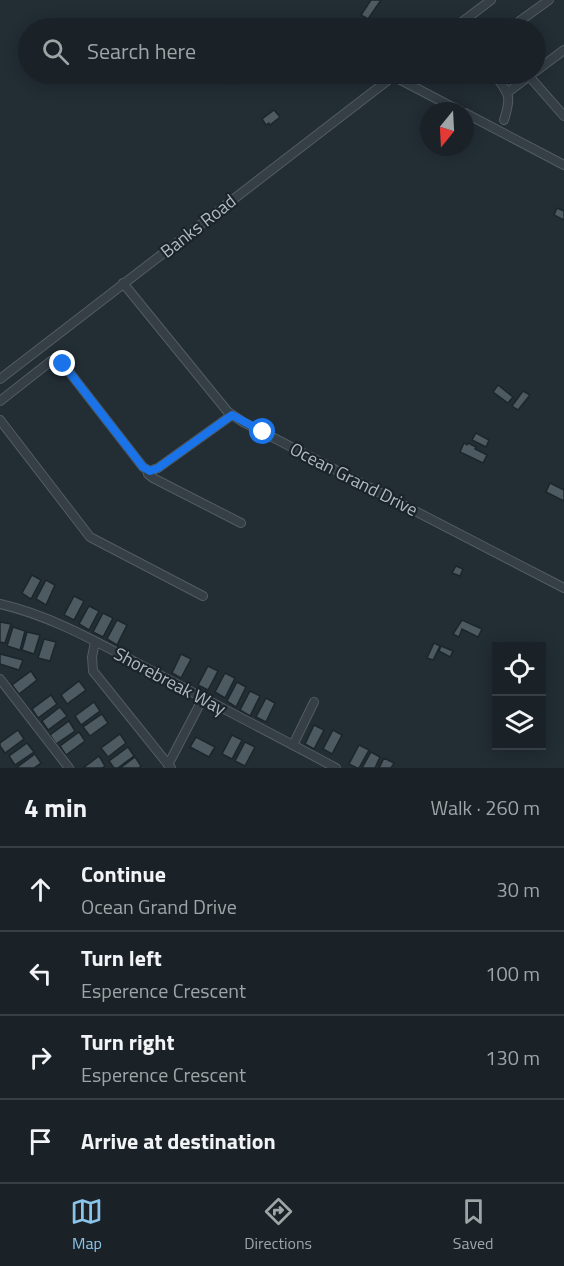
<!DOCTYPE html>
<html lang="en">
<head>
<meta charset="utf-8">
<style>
	:root { --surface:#1a2227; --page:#272f33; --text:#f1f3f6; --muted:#9fa4a7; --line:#383f44; --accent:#8bc4ea }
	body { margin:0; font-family:"Titillium Web",sans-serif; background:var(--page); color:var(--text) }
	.controls { position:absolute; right:18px; bottom:18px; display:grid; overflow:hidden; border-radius:0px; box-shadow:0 3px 15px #0003 }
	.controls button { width:54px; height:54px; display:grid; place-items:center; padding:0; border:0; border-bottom:2px solid var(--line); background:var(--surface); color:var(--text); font:30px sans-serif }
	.compass { position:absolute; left:420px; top:102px; width:54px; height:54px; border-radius:50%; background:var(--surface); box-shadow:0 3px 15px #0003; rotate:198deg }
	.stop { position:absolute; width:18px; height:18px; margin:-14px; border:4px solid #1a73e8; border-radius:50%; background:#fff }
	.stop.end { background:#1a73e8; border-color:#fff; box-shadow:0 2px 6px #0008 }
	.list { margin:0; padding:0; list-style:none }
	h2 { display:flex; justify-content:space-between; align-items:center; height:78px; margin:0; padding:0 24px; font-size:26px }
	h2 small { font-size:20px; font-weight:400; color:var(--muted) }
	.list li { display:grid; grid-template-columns:39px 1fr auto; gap:18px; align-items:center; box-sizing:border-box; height:84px; padding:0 24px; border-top:2px solid var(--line) }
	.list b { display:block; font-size:22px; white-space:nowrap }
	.list p { margin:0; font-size:20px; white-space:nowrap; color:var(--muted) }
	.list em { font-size:20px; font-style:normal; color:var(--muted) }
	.icon { flex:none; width:33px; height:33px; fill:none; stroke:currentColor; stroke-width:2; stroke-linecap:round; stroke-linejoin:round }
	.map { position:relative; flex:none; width:564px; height:768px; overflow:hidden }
	.search { position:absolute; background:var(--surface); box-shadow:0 3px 15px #0003; left:18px; right:18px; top:18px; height:66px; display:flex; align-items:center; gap:15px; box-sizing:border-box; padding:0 21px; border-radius:33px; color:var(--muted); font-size:22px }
	.sheet { height:414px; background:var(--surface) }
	nav { display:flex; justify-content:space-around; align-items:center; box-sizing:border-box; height:84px; border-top:2px solid var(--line); background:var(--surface); font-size:16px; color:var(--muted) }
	nav a { display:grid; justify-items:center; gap:3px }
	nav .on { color:var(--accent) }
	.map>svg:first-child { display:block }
	.building { fill:#4d5a62; stroke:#1c262b; stroke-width:1.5 }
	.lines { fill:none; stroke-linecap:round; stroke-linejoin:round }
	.minor-casing { stroke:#525d62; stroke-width:10 }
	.minor { stroke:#353f45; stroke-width:8 }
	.route { stroke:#1a73e8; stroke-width:8 }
	.labels { text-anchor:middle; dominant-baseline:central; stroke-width:4.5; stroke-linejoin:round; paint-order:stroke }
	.street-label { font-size:18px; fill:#afbac1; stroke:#1b2429 }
</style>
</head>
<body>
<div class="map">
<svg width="564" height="768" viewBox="0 0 564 768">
	<rect width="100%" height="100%" fill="#222d34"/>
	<g class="building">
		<path d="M 371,0 L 381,0 L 368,19 L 361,15 Z"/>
		<path d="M 223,74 L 236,74 L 240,78 L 232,84 Z"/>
		<path d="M 274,110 L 280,117 L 270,125 L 269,123 L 266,125 L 262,119 Z"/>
		<path d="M 557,208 L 564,211 L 564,220 L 554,215 Z"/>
		<path d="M 498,385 L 513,397 L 508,403 L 493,392 Z"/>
		<path d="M 523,391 L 530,395 L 518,410 L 512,406 Z"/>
		<path d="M 476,433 L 489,440 L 486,447 L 472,440 Z"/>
		<path d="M 464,443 L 467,445 L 468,443 L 476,447 L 475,449 L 487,455 L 483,463 L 460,452 Z"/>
		<path d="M 550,483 L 564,490 L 564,501 L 546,492 Z"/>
		<path d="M 456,566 L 463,569 L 460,576 L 452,573 Z"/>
		<path d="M 32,575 L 41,580 L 31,599 L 22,593 Z"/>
		<path d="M 46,580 L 55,585 L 46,605 L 36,599 Z"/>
		<path d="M 74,596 L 84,601 L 74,620 L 64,615 Z"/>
		<path d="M 89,606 L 99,611 L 89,630 L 79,624 Z"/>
		<path d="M 103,613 L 113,618 L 103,637 L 93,632 Z"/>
		<path d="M 117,620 L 127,625 L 117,645 L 107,639 Z"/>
		<path d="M 462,620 L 482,629 L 478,637 L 462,629 L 459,637 L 453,634 Z"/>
		<path d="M 0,622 L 11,624 L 5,643 L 0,642 Z"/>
		<path d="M 13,627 L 25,631 L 20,650 L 7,646 Z"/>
		<path d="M 27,632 L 40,635 L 34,654 L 22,650 Z"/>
		<path d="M 44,639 L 56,642 L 50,661 L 38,658 Z"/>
		<path d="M 434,643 L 440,646 L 433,660 L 427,658 Z"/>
		<path d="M 441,646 L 453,651 L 450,657 L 439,651 Z"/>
		<path d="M 0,654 L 23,660 L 19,670 L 0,664 Z"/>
		<path d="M 181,654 L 191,659 L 181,678 L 172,673 Z"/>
		<path d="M 208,666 L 218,671 L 208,690 L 198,685 Z"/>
		<path d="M 31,671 L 37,680 L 19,694 L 12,685 Z"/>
		<path d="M 225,673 L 235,678 L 225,698 L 215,692 Z"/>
		<path d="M 79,681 L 86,690 L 67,704 L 61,695 Z"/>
		<path d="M 237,682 L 246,687 L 236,707 L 227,701 Z"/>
		<path d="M 250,691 L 260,696 L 250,716 L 240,710 Z"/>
		<path d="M 51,695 L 57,704 L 38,718 L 32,709 Z"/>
		<path d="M 266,698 L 275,703 L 266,722 L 256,717 Z"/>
		<path d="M 94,702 L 100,711 L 81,725 L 75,716 Z"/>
		<path d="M 60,707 L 67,716 L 48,730 L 42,721 Z"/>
		<path d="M 102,714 L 108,723 L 90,736 L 83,727 Z"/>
		<path d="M 69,721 L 75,731 L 56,744 L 50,735 Z"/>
		<path d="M 314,725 L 324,730 L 314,749 L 305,744 Z"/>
		<path d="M 18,730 L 24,739 L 5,753 L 0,746 L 0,743 Z"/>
		<path d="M 333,730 L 342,735 L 332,754 L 323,749 Z"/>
		<path d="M 79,732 L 85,741 L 66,755 L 60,746 Z"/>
		<path d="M 120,734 L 126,743 L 108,757 L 101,748 Z"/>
		<path d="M 232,735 L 242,740 L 232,759 L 222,754 Z"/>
		<path d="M 196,737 L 215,747 L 209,757 L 190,747 Z"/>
		<path d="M 245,742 L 255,747 L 245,766 L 235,761 Z"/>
		<path d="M 27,743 L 34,752 L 15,765 L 9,756 Z"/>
		<path d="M 359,745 L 369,750 L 359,768 L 357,768 L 349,764 Z"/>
		<path d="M 128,747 L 134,756 L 118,768 L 114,768 L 109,761 Z"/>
		<path d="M 371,752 L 380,757 L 375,768 L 362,768 Z"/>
		<path d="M 35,754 L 41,763 L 34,768 L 16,768 Z"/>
		<path d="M 99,756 L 105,766 L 102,768 L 83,768 Z"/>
		<path d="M 135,757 L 141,766 L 139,768 L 120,768 Z"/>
		<path d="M 384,758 L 394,763 L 391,768 L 379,768 Z"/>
	</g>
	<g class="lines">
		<g class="minor-casing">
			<g id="minor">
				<path d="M 454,28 L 491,0"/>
				<path d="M 510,28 L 549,0"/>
				<path d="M 536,71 L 564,50"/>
				<path d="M 494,74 C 509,94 512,95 504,120"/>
				<path d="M 393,76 L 460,111"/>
				<path d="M 529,76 L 564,116"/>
				<path d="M 508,92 L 532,74"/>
				<path d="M 465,113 L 564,165"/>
				<path d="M 123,283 L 228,412 L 243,422 L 564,588"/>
				<path d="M 0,379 L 396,74"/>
				<path d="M 0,401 L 51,361 C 56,359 59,360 63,364 L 143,467 L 150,471 L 158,468 L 232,415"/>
				<path d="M 0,420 L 90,537 L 203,596"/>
				<path d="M 147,470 L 148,474 L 153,478 L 241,523"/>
				<path d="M 0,604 C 53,616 102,645 150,670 C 212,703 275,735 336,768"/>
				<path d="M 95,642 L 92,657 L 93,671 L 171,768"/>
				<path d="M 0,679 L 69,768"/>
				<path d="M 293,745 L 314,702"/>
				<path d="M 168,765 L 203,698"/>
			</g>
		</g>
		<use href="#minor" class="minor"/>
	</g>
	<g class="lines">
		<path class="route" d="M 63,364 L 143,467 L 150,471 L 158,468 L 232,415 L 263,432"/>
	</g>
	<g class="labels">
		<g class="street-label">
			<text transform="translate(198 226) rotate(-38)">Banks Road</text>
			<text transform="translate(354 479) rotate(27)">Ocean Grand Drive</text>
			<text transform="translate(170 681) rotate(28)">Shorebreak Way</text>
		</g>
	</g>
</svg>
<div class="controls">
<button><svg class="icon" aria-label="locate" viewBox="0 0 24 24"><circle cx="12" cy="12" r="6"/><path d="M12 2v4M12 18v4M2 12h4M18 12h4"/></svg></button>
<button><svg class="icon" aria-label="layers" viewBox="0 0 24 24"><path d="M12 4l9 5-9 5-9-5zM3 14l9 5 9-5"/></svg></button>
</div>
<svg class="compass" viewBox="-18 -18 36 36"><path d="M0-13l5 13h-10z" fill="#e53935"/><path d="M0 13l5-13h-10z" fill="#9fa4a7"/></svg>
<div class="stop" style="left:263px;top:432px"></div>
<div class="stop end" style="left:63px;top:364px"></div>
<div class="search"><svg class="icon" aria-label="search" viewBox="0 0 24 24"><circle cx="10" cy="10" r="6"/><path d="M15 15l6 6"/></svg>Search here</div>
</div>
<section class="sheet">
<h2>4 min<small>Walk · 260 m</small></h2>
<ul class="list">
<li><svg class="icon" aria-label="ahead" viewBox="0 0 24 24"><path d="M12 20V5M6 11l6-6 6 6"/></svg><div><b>Continue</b><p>Ocean Grand Drive</p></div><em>30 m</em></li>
<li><svg class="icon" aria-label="left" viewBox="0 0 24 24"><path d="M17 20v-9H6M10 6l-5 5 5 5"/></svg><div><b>Turn left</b><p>Esperence Crescent</p></div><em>100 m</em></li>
<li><svg class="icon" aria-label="right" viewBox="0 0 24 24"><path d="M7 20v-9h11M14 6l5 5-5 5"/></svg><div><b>Turn right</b><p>Esperence Crescent</p></div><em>130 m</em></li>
<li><svg class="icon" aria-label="arrive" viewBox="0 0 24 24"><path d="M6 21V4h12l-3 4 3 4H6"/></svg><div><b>Arrive at destination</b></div></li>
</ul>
</section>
<nav>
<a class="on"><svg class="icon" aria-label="map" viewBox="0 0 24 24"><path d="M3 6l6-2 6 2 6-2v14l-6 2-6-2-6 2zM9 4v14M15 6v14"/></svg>Map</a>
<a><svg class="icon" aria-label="directions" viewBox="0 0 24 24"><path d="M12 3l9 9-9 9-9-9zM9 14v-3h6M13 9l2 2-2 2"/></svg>Directions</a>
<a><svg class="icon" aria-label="saved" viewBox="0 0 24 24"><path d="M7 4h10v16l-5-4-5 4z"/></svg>Saved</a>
</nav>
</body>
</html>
